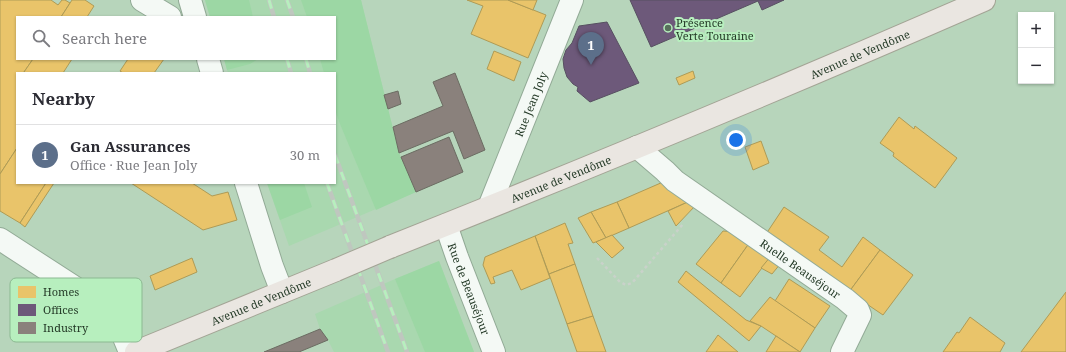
<!DOCTYPE html>
<html lang="en">
<head>
<meta charset="utf-8">
<style>
	:root { --surface:#fff; --page:#f2f2f3; --text:#2b2b33; --muted:#7c7c81; --line:#e1e1e2; --accent:#1a73e8 }
	body { margin:0; font-family:"Noto Serif",serif; background:var(--page); color:var(--text) }
	.controls { position:absolute; right:12px; top:12px; display:grid; overflow:hidden; border-radius:0px; box-shadow:0 1px 3px #0004 }
	.controls button { width:36px; height:36px; display:grid; place-items:center; padding:0; border:0; border-bottom:1px solid var(--line); background:var(--surface); color:var(--text); font:20px sans-serif }
	.you { position:absolute; left:736px; top:140px; width:14px; height:14px; margin:-10px; border:3px solid #fff; border-radius:50%; background:#1a73e8; box-shadow:0 0 0 6px #1a73e833 }
	.badge { display:grid; place-items:center; width:26px; height:26px; border-radius:50%; background:var(--accent); color:#fff; font-size:13px; font-weight:700 }
	.pin { position:absolute; translate:-50% -33px; filter:drop-shadow(0 1px 2px #0008) }
	.pin::after { content:''; position:absolute; top:21px; width:14px; height:12px; background:inherit; clip-path:polygon(0 0,100% 0,50% 100%) }
	.list { margin:0; padding:0; list-style:none }
	h2 { display:flex; justify-content:space-between; align-items:center; height:52px; margin:0; padding:0 16px; font-size:17px }
	h2 small { font-size:13px; font-weight:400; color:var(--muted) }
	.list li { display:grid; grid-template-columns:26px 1fr auto; gap:12px; align-items:center; box-sizing:border-box; height:60px; padding:0 16px; border-top:1px solid var(--line) }
	.list b { display:block; font-size:15px; white-space:nowrap }
	.list p { margin:0; font-size:13px; white-space:nowrap; color:var(--muted) }
	.list em { font-size:13px; font-style:normal; color:var(--muted) }
	.icon { flex:none; width:22px; height:22px; fill:none; stroke:currentColor; stroke-width:2; stroke-linecap:round; stroke-linejoin:round }
	.map { position:relative; flex:none; width:1066px; height:352px; overflow:hidden }
	.search { position:absolute; background:var(--surface); box-shadow:0 1px 3px #0004; left:16px; top:16px; width:320px; height:44px; display:flex; align-items:center; gap:10px; box-sizing:border-box; padding:0 14px; border-radius:0px; color:var(--muted); font-size:15px }
	.panel { position:absolute; background:var(--surface); box-shadow:0 1px 3px #0004; left:16px; top:72px; width:320px; height:112px; border-radius:0px }
	.map>svg:first-child { display:block }
	.built { fill:#a9d8af }
	.green { fill:#9cd7a4 }
	.homes { fill:#e9c46a; stroke:#ae9b56 }
	.offices { fill:#6d597a; stroke:#575061 }
	.industry { fill:#8a817c; stroke:#6b6c62 }
	.lines { fill:none; stroke-linecap:round; stroke-linejoin:round }
	.minor-casing { stroke:#92aa96; stroke-width:24 }
	.major-casing { stroke:#a3a495; stroke-width:24 }
	.path { stroke:#c9d2ca; stroke-width:2.5; stroke-dasharray:3 3; stroke-linecap:butt }
	.minor { stroke:#f4f9f5; stroke-width:22 }
	.major { stroke:#eae6e1; stroke-width:22 }
	.rail-casing { stroke:#bfc7bf; stroke-width:4.5 }
	.rail { stroke:#b7efbe; stroke-width:3; stroke-dasharray:9; stroke-linecap:butt }
	.major-bridge-casing { stroke:#a3a495; stroke-width:24; stroke-linecap:butt }
	.major-bridge { stroke:#eae6e1; stroke-width:22 }
	.poi-dot { fill:#57705b; stroke:#b7efbe; stroke-width:1.5 }
	.labels { text-anchor:middle; dominant-baseline:central; stroke-width:4; stroke-linejoin:round; paint-order:stroke }
	.poi-label { font-size:11px; fill:#243a27; stroke:#b7efbe; text-anchor:start }
	.street-label { font-size:11px; fill:#243a27; stroke:#b7efbe }
	.key { fill:#b7efbe; stroke:#8bb991; stroke-width:1 }
	.key-label { font-size:11px; fill:#243a27 }
</style>
</head>
<body>
<div class="map">
<svg width="1066" height="352" viewBox="0 0 1066 352">
	<rect width="100%" height="100%" fill="#b7d5bb"/>
	<g class="built">
		<path d="M 205,0 L 361,0 L 399,153 L 416,192 L 289,246 L 267,183 L 335,183 L 335,73 L 228,73 L 224,59 L 335,59 L 335,17 L 210,17 Z"/>
		<path d="M 439,261 L 474,352 L 334,352 L 328,340 L 320,329 L 315,314 L 395,279 Z"/>
	</g>
	<g class="green">
		<path d="M 205,0 L 249,0 L 253,17 L 210,17 Z"/>
		<path d="M 301,0 L 361,0 L 399,153 L 416,192 L 376,210 L 340,124 L 335,110 L 335,73 L 324,73 L 320,59 L 335,59 L 335,17 L 307,17 Z"/>
		<path d="M 224,59 L 258,59 L 250,64 L 227,70 Z"/>
		<path d="M 267,183 L 304,183 L 312,207 L 280,220 Z"/>
		<path d="M 439,261 L 474,352 L 425,352 L 395,279 Z"/>
	</g>
	<g class="homes">
		<path d="M 0,0 L 51,0 L 58,5 L 62,0 L 65,0 L 70,3 L 61,17 L 17,17 L 17,59 L 33,59 L 24,72 L 26,73 L 17,73 L 17,148 L 0,174 Z"/>
		<path d="M 72,0 L 85,0 L 94,6 L 87,17 L 61,17 Z"/>
		<path d="M 467,0 L 508,0 L 546,15 L 528,58 L 471,34 L 483,6 Z"/>
		<path d="M 508,0 L 537,0 L 533,10 Z"/>
		<path d="M 494,51 L 521,62 L 514,81 L 487,69 Z"/>
		<path d="M 33,59 L 72,59 L 63,73 L 26,73 L 24,72 Z"/>
		<path d="M 128,59 L 164,59 L 154,73 L 123,73 L 120,71 Z"/>
		<path d="M 693,71 L 695,78 L 679,85 L 676,78 Z"/>
		<path d="M 899,117 L 914,129 L 915,126 L 957,158 L 935,188 L 893,156 L 894,153 L 880,143 Z"/>
		<path d="M 761,141 L 769,163 L 753,170 L 745,147 Z"/>
		<path d="M 17,148 L 17,183 L 46,183 L 20,223 L 0,211 L 0,174 Z"/>
		<path d="M 663,182 L 690,201 L 629,228 L 617,202 Z"/>
		<path d="M 46,183 L 54,183 L 25,227 L 20,223 Z"/>
		<path d="M 131,183 L 192,183 L 212,196 L 228,192 L 237,220 L 203,230 Z"/>
		<path d="M 690,201 L 696,205 L 676,226 L 668,211 Z"/>
		<path d="M 617,202 L 629,228 L 606,238 L 591,212 Z"/>
		<path d="M 784,207 L 829,237 L 819,250 L 842,267 L 863,237 L 880,250 L 849,292 L 766,234 Z"/>
		<path d="M 591,212 L 606,238 L 593,243 L 578,218 Z"/>
		<path d="M 565,223 L 573,243 L 568,244 L 575,264 L 549,274 L 535,236 Z"/>
		<path d="M 723,231 L 736,232 L 750,242 L 721,283 L 696,264 Z"/>
		<path d="M 612,235 L 624,248 L 612,258 L 596,242 Z"/>
		<path d="M 535,236 L 550,278 L 521,290 L 512,270 L 493,277 L 495,283 L 491,284 L 483,265 L 485,257 Z"/>
		<path d="M 750,242 L 771,256 L 740,297 L 721,283 Z"/>
		<path d="M 880,250 L 913,275 L 883,315 L 849,292 Z"/>
		<path d="M 771,256 L 781,263 L 772,274 L 761,268 Z"/>
		<path d="M 192,258 L 197,272 L 155,290 L 150,276 Z"/>
		<path d="M 575,264 L 593,316 L 567,324 L 549,274 Z"/>
		<path d="M 686,271 L 746,320 L 761,326 L 749,341 L 678,282 Z"/>
		<path d="M 789,279 L 830,306 L 815,328 L 775,301 Z"/>
		<path d="M 1066,292 L 1066,352 L 1021,352 Z"/>
		<path d="M 770,297 L 815,328 L 800,352 L 761,326 L 750,321 Z"/>
		<path d="M 593,316 L 606,352 L 577,352 L 567,324 Z"/>
		<path d="M 970,317 L 1005,343 L 1000,352 L 943,352 L 957,332 L 959,333 Z"/>
		<path d="M 718,335 L 738,352 L 706,352 Z"/>
		<path d="M 776,336 L 800,352 L 766,352 Z"/>
	</g>
	<g class="offices">
		<path d="M 630,0 L 784,0 L 762,10 L 758,1 L 651,47 Z"/>
		<path d="M 607,22 L 639,83 L 590,102 L 577,91 L 578,87 L 573,84 L 567,77 L 564,68 L 563,59 L 566,50 L 572,43 L 579,26 Z"/>
	</g>
	<g class="industry">
		<path d="M 455,73 L 485,150 L 464,159 L 453,131 L 399,153 L 393,127 L 443,106 L 433,82 Z"/>
		<path d="M 398,91 L 401,104 L 388,109 L 384,95 Z"/>
		<path d="M 449,137 L 463,172 L 416,192 L 401,157 Z"/>
		<path d="M 320,329 L 328,340 L 299,352 L 264,352 Z"/>
	</g>
	<g class="lines">
		<g class="minor-casing">
			<g id="minor">
				<path d="M 142,0 L 170,17"/>
				<path d="M 190,0 L 195,17"/>
				<path d="M 208,59 L 212,73"/>
				<path id="s1" d="M 637,147 L 665,171 L 675,181 L 845,299 L 858,310 L 860,315 L 842,352"/>
				<path d="M 246,183 L 272,266 L 282,292"/>
				<path id="s2" d="M 489,207 L 572,0"/>
				<path id="s3" d="M 446,225 L 457,257 L 494,352"/>
				<path d="M 0,239 L 108,309 L 118,323 L 130,352"/>
			</g>
		</g>
		<g class="major-casing">
			<g id="major">
				<path id="s4" d="M 390,247 C 589,168 787,86 984,0"/>
				<path id="s5" d="M 136,352 L 336,270"/>
			</g>
		</g>
		<path class="path" d="M 597,258 L 620,282 L 626,285 L 632,283 L 684,223"/>
		<use href="#minor" class="minor"/>
		<use href="#major" class="major"/>
		<g class="rail-casing">
			<g id="rail">
				<path d="M 269,0 L 274,17"/>
				<path d="M 287,0 L 293,17"/>
				<path d="M 287,59 L 291,73"/>
				<path d="M 306,59 L 310,73"/>
				<path d="M 335,155 L 407,352"/>
				<path d="M 327,183 L 388,352"/>
			</g>
		</g>
		<use href="#rail" class="rail"/>
		<g class="major-bridge-casing">
			<path id="major-bridge" d="M 336,270 L 390,247"/>
		</g>
		<use href="#major-bridge" class="major-bridge"/>
	</g>
	<circle class="poi-dot" cx="668" cy="28" r="4"/>
	<g class="labels">
		<g class="poi-label">
			<text x="676" y="22">Présence<tspan x="676" dy="13">Verte Touraine</tspan></text>
		</g>
		<g class="street-label">
			<text stroke="none"><textPath href="#s4" startOffset="508">Avenue de Vendôme</textPath></text>
			<text stroke="none"><textPath href="#s2" startOffset="111">Rue Jean Joly</textPath></text>
			<text stroke="none"><textPath href="#s4" startOffset="184">Avenue de Vendôme</textPath></text>
			<text stroke="none"><textPath href="#s1" startOffset="204">Ruelle Beauséjour</textPath></text>
			<text stroke="none"><textPath href="#s3" startOffset="68">Rue de Beauséjour</textPath></text>
			<text stroke="none"><textPath href="#s5" startOffset="135">Avenue de Vendôme</textPath></text>
		</g>
	</g>
	<rect x="10" y="278" width="132" height="64" rx="6" class="key"/>
	<rect x="18" y="286" width="18" height="12" fill="#e9c46a"/>
	<rect x="18" y="304" width="18" height="12" fill="#6d597a"/>
	<rect x="18" y="322" width="18" height="12" fill="#8a817c"/>
	<g class="key-label">
		<text x="43" y="296">Homes</text>
		<text x="43" y="314">Offices</text>
		<text x="43" y="332">Industry</text>
	</g>
</svg>
<div class="controls">
<button>+</button>
<button>−</button>
</div>
<div class="you"></div>
<div class="pin badge" style="left:591px;top:65px;background:#5c6f8a">1</div>
<div class="search"><svg class="icon" aria-label="search" viewBox="0 0 24 24"><circle cx="10" cy="10" r="6"/><path d="M15 15l6 6"/></svg>Search here</div>
<section class="panel">
<h2>Nearby<small></small></h2>
<ul class="list">
<li><span class="badge" style="background:#5c6f8a">1</span><div><b>Gan Assurances</b><p>Office · Rue Jean Joly</p></div><em>30 m</em></li>
</ul>
</section>
</div>
</body>
</html>
